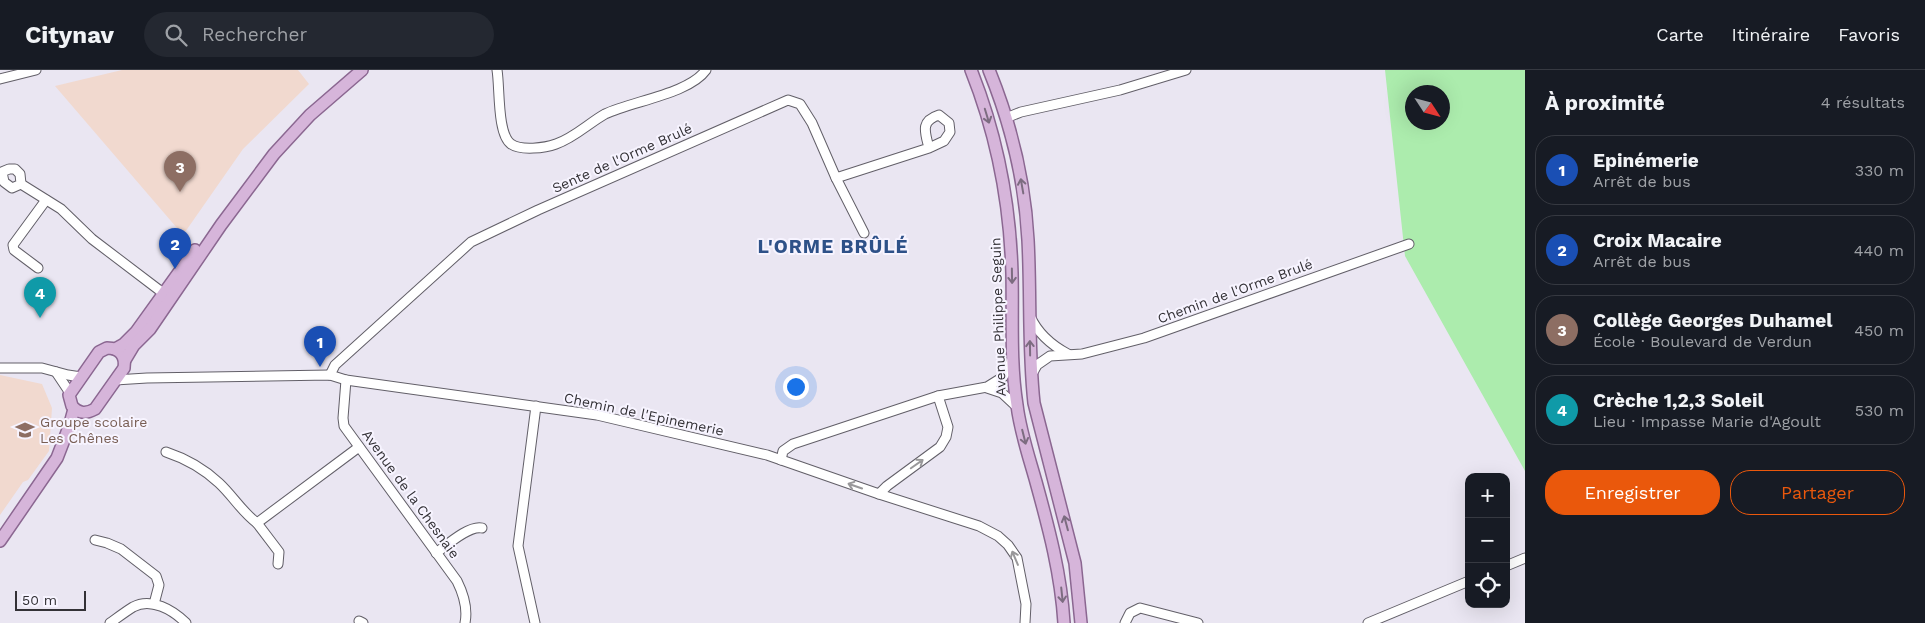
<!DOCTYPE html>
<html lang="fr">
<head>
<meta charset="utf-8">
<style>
	:root { --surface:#171b24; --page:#242831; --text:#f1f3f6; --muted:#9ea1a6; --line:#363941; --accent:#ea580c }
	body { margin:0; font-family:"Work Sans",sans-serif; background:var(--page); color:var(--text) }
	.controls { position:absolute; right:15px; bottom:15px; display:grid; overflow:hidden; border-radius:10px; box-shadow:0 5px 20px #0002 }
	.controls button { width:45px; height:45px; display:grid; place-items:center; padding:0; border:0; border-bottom:1px solid var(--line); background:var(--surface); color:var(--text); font:25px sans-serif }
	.compass { position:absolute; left:1405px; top:15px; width:45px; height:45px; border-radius:50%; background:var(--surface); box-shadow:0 5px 20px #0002; rotate:126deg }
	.scale { position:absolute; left:15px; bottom:12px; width:71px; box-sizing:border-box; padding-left:5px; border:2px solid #333136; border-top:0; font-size:14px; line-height:18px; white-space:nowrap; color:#333136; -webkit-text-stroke:4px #f7f4ff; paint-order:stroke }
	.you { position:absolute; left:795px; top:316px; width:18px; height:18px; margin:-12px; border:4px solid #fff; border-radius:50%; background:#1a73e8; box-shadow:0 0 0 8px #1a73e833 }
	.badge { display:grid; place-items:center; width:32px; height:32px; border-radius:50%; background:var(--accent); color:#fff; font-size:16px; font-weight:700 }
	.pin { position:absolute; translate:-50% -41px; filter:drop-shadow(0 1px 2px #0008) }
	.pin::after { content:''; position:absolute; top:26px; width:18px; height:15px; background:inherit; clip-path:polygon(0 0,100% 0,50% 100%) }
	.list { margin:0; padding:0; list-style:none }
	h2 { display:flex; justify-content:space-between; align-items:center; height:65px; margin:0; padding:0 20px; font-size:21px }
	h2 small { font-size:16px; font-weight:400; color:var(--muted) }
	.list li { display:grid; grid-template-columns:32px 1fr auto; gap:15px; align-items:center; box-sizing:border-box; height:70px; margin:0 10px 10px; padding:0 10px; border:1px solid var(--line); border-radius:20px }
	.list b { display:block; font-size:19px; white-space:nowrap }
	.list p { margin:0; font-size:16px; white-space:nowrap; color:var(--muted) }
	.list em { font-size:16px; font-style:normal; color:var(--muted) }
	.actions { display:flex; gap:10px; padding:15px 20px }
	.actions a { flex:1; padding:11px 0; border:1px solid var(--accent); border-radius:20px; text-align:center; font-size:18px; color:var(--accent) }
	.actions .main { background:var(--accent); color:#fff }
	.icon { flex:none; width:28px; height:28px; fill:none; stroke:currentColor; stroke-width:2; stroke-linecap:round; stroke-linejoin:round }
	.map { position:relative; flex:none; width:1525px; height:553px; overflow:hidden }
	header { display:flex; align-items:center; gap:30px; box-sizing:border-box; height:70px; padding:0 25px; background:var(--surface); border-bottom:1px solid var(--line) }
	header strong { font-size:24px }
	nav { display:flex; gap:28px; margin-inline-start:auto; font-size:18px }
	.search { width:350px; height:45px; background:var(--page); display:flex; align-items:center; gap:12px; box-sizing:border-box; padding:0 18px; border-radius:28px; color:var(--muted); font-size:19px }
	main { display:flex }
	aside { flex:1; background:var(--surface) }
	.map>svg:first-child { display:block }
	.education { fill:#f1d9cf }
	.green { fill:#acecad; fill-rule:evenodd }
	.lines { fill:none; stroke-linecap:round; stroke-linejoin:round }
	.minor-casing { stroke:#625f68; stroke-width:11 }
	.major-casing { stroke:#8b6791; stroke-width:14 }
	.minor { stroke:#fff; stroke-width:9 }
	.major { stroke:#d6b5da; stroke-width:11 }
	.oneway { stroke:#7c6c80 }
	.oneway2 { stroke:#99989a }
	.labels { text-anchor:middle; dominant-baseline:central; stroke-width:4; stroke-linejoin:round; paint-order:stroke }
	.street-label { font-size:14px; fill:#333136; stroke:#f7f4ff }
	.education-label { font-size:14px; fill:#785e54; stroke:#f7f4ff; text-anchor:start }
	.district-label { font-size:19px; font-weight:bold; letter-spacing:1px; fill:#2e5188; stroke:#f7f4ff }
</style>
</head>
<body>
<header>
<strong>Citynav</strong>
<div class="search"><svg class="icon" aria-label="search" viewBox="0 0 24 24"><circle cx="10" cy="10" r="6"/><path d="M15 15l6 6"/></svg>Rechercher</div>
<nav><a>Carte</a><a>Itinéraire</a><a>Favoris</a></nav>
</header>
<main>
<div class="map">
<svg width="1525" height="553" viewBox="0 0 1525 553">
	<rect width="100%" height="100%" fill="#eae6f2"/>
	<g class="education">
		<path d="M 122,0 L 298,0 L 309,14 L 243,79 L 183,165 L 55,16 Z"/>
		<path d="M 0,305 L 42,314 L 52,338 L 49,381 L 28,410 L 23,412 L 0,445 Z"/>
	</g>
	<path class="green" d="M 1385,0 L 1525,0 L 1525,401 L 1405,186 ZM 1412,22 L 1442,22 L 1442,52 L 1412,52 Z"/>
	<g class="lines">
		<g class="minor-casing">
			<g id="minor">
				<path d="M 497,0 C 500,17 497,64 511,74 C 521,81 545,78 556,74 C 574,68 589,53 605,44 C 632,31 689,24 706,0"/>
				<path d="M 0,9 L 36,0"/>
				<path d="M 1006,48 L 1021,42 L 1120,20 L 1186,0"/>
				<path d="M 9,99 L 15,99 L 20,104 L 21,114 L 12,118 L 4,112 L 2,102 Z"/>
				<path d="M 836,108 L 864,163"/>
				<path d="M 21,114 L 61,139 L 92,169 L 167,226"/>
				<path d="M 38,198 L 14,180 L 13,175 L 46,130"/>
				<path d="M 1030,246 C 1038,264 1051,275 1068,284"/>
				<path d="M 0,298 L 42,298 L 68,305 L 81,307"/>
				<path d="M 56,302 L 70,323"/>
				<path d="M 1032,304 L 1037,295 L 1050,286 L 1082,284 L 1144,268 L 1409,174"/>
				<path d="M 330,305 L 335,295 L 471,172 L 538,140 L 788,30 L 800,34 L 812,53 L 836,108 L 929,78 L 944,71 L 950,62 L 949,53 L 939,45 C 920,51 925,62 929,78"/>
				<path d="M 115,310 L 147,308 L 330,305 L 346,310 L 597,345 L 767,385 L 879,424 L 979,456 L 998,466 L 1008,475 L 1017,488 L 1026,534 L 1025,553"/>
				<path d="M 346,310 L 343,348 L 344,356 L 457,511 C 464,525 468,538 465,553"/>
				<path d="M 987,318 L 1002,323 L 1017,337"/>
				<path d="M 166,382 C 187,389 203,398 219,413 C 233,426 242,442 257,453 L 359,377"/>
				<path d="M 781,390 L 783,381 L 793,374 L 938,326 L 987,317 L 1003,307 L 1012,290"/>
				<path d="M 879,424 L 887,416 L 940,377 L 946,367 L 948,357 L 938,326"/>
				<path d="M 257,453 L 279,482 L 278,494"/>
				<path d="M 95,470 L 107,473 L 121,479 L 156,506 L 159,515 L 154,534"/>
				<path d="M 436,483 C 447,475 469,455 482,458"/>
				<path d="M 1506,496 L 1525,488"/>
				<path d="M 359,551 L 363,553"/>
				<path d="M 110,553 C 117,548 125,542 133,537 C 151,527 173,540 186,553"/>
				<path d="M 535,553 L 518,476 L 536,336"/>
				<path d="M 1125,553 L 1130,543 L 1140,538 L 1198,553"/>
				<path d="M 1368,553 L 1469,511"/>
			</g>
		</g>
		<g class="major-casing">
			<g id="major">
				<path d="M 971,0 C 997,65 1010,133 1012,203 C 1013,247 1010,291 1017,335 C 1020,361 1029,387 1036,412 C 1049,459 1061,504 1064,553"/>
				<path d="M 989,0 C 1011,54 1025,112 1028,170 C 1031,225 1028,279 1034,333 L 1075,493 L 1081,553"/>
				<path d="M 107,278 C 120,278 126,286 124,298 L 95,339 C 86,344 79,344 72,336 L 69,325 L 99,282 Z"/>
				<path d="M 115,279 L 124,274 L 136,262 L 195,180"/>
				<path d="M 125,290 L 134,275 L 150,259 L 221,155 L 274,84 L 310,45 L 362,0"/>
				<path d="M 0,471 L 57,388 L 69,357 L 74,339"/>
			</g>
		</g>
		<use href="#minor" class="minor"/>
		<use href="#major" class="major"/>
	</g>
	<defs><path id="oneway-shaft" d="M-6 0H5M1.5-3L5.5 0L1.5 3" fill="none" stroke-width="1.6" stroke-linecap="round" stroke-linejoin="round" transform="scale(1.25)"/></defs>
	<g class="oneway">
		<use href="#oneway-shaft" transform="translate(987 46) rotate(73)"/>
		<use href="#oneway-shaft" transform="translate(1022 116) rotate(-100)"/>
		<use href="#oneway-shaft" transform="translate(1012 206) rotate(89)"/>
		<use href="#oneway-shaft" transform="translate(1030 278) rotate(-91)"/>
		<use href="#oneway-shaft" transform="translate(1024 367) rotate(76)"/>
		<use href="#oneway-shaft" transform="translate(1066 453) rotate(-105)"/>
		<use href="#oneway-shaft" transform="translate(1062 525) rotate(84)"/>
	</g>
	<g class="oneway2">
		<use href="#oneway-shaft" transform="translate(917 394) rotate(-35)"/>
		<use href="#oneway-shaft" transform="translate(855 416) rotate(-161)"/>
		<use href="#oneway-shaft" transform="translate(1015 488) rotate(-113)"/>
	</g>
	<defs>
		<g id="school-bare" transform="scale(1.5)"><path d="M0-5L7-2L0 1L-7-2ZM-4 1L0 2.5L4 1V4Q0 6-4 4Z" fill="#8d6e63" stroke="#f7f4ff" stroke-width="2.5" paint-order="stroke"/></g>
	</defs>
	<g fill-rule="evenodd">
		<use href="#school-bare" x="25" y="360"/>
	</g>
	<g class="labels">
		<g class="street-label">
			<text transform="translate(622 88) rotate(-24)">Sente de l'Orme Brulé</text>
			<text transform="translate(1235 221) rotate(-20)">Chemin de l'Orme Brulé</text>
			<text transform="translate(998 247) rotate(-92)">Avenue Philippe Seguin</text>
			<text transform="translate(644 344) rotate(12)">Chemin de l'Epinemerie</text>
			<text transform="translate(411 424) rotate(54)">Avenue de la Chesnaie</text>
		</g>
		<g class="education-label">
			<text x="40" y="352">Groupe scolaire<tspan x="40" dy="16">Les Chênes</tspan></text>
		</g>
		<g class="district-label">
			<text x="833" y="176">L'ORME BRÛLÉ</text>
		</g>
	</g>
</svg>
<div class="controls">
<button>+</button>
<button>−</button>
<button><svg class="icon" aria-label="locate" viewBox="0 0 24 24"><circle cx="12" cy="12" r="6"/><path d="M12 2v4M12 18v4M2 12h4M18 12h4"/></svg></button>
</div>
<svg class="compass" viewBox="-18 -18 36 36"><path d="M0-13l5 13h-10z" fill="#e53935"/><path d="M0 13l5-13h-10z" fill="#9ea1a6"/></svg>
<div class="scale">50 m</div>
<div class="you"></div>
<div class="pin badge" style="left:320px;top:297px;background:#1a4fb4">1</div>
<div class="pin badge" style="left:175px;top:199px;background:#1a4fb4">2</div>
<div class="pin badge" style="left:180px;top:122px;background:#8d6e63">3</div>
<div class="pin badge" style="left:40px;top:248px;background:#0f9aa8">4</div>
</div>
<aside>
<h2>À proximité<small>4 résultats</small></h2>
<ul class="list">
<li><span class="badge" style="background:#1a4fb4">1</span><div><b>Epinémerie</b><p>Arrêt de bus</p></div><em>330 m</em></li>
<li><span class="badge" style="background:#1a4fb4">2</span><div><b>Croix Macaire</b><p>Arrêt de bus</p></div><em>440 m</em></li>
<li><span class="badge" style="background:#8d6e63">3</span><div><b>Collège Georges Duhamel</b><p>École · Boulevard de Verdun</p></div><em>450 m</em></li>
<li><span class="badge" style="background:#0f9aa8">4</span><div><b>Crèche 1,2,3 Soleil</b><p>Lieu · Impasse Marie d'Agoult</p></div><em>530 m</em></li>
</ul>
<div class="actions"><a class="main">Enregistrer</a><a>Partager</a></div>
</aside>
</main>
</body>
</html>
